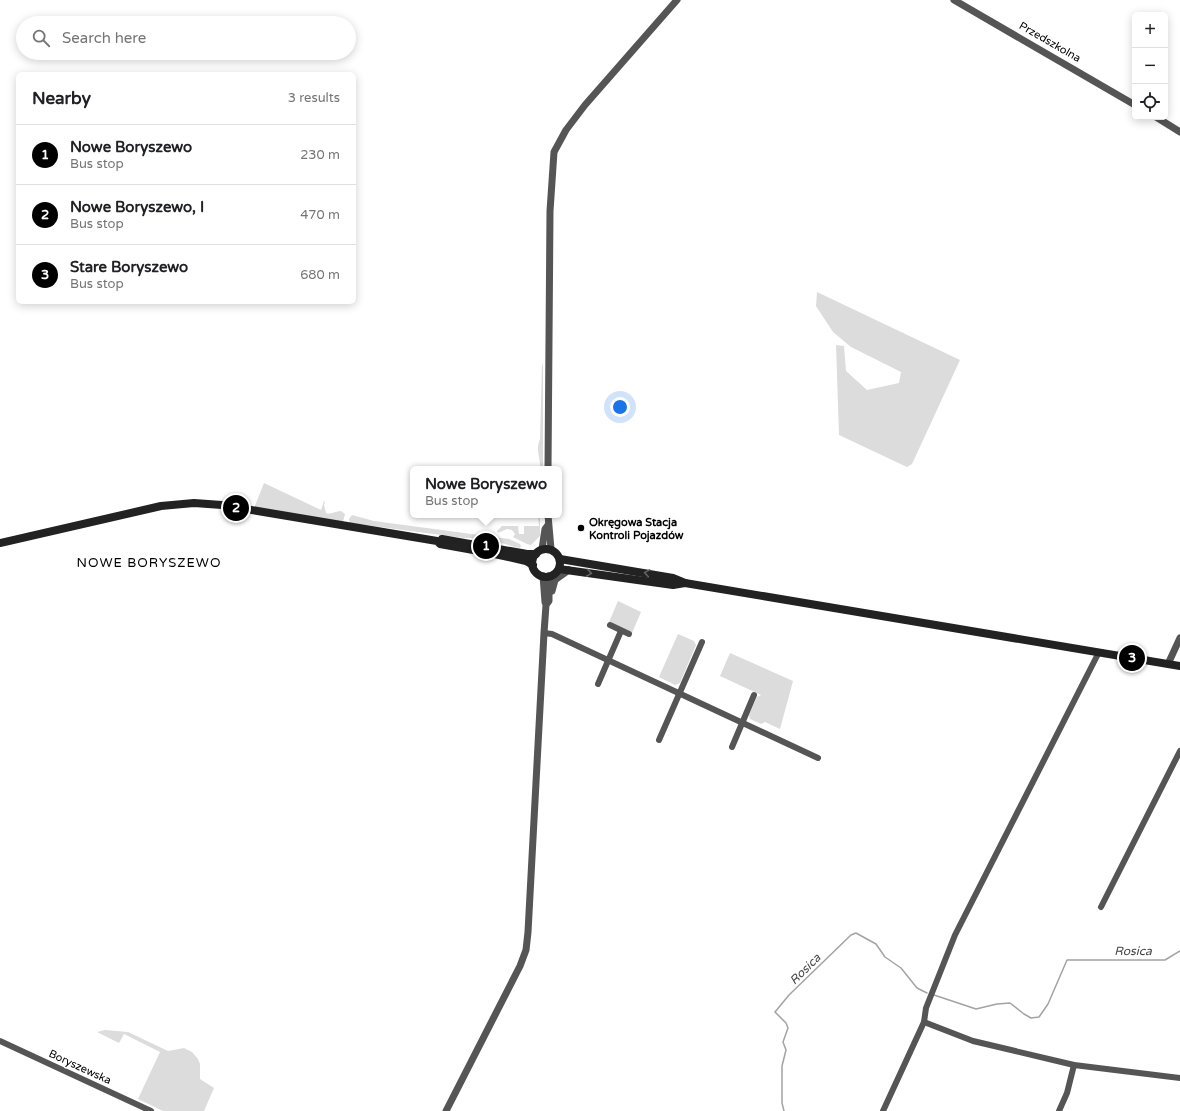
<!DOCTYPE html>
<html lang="en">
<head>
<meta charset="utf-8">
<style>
	:root { --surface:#fff; --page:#f6f6f6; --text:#202124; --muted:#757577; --line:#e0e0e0; --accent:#000 }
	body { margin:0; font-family:"Varela Round",sans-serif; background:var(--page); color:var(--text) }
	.controls { position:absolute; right:12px; top:12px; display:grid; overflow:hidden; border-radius:6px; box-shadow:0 2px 10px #0003 }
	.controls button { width:36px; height:36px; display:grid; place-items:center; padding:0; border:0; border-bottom:1px solid var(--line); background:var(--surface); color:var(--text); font:20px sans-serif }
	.you { position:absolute; left:620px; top:407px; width:14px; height:14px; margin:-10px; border:3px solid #fff; border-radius:50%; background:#1a73e8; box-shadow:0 0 0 6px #1a73e833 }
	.badge { display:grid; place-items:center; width:26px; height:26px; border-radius:50%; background:var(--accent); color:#fff; font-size:13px; font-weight:700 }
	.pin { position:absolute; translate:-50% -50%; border:2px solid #fff; box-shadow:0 1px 4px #0006 }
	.popup { position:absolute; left:410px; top:466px; width:152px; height:52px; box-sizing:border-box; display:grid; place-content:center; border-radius:6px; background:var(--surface); filter:drop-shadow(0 1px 3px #0005); font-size:13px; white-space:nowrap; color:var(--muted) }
	.popup b { font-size:15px; color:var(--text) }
	.popup::after { content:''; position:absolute; left:50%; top:100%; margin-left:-8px; border:8px solid transparent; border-top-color:var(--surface) }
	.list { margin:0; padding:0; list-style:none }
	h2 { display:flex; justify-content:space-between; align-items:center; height:52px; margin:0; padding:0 16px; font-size:17px }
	h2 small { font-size:13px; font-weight:400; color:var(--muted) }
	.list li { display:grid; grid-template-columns:26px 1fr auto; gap:12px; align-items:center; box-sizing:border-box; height:60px; padding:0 16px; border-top:1px solid var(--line) }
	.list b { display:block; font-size:15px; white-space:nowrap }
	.list p { margin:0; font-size:13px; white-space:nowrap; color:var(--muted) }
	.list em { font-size:13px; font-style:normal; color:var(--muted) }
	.icon { flex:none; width:22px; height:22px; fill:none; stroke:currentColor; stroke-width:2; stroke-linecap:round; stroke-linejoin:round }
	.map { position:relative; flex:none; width:1180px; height:1111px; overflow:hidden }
	.search { position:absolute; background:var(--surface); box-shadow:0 2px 10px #0003; left:16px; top:16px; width:340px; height:44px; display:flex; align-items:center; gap:10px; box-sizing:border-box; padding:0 14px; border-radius:22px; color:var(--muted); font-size:15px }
	.panel { position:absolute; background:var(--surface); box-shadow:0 2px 10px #0003; left:16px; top:72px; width:340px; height:232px; border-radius:6px }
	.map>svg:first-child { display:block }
	.green { fill:#dcdcdc }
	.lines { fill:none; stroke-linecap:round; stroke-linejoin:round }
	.stream { stroke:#a3a3a3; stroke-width:1.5 }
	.minor { stroke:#555; stroke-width:6 }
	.tertiary { stroke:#555; stroke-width:7 }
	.secondary { stroke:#222; stroke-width:8 }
	.oneway { stroke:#646464 }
	.poi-dot { fill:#000; stroke:#fff; stroke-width:1.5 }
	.labels { text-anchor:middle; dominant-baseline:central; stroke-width:3; stroke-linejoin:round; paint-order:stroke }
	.street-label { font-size:11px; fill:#000; stroke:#fff }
	.poi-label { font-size:11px; font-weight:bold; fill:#000; stroke:#fff; text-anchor:start }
	.water-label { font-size:12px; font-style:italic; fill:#444; stroke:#fff }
	.quarter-label { font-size:13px; letter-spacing:1px; fill:#000; stroke:#fff }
</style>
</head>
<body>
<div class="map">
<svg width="1180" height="1111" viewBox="0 0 1180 1111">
	<rect width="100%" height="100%" fill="#fff"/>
	<g class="green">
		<path d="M 817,292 L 960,360 L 912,464 L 907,467 L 839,435 L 836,345 L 844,346 L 846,371 L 867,390 L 899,383 L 901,372 L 851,347 L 833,332 L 816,306 Z"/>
		<path d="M 542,364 L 543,366 L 543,469 L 540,469 C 541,457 535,451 540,439 Z"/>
		<path d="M 264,483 L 321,510 L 324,501 L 325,502 L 324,505 L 326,513 C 331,515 335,511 341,511 L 345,514 L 343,522 L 254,508 Z"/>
		<path d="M 352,515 L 374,521 L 509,539 L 520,544 L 521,546 L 520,548 L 515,547 L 488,539 L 488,537 L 483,536 L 482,538 L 477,537 L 477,538 L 464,538 L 350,523 L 349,519 Z"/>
		<path d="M 538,515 L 540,515 L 540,536 L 531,545 L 527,544 L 513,537 L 515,534 L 512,530 L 507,529 L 498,533 L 497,531 L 502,526 L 518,526 L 519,534 L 524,534 L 524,526 L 539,526 Z"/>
		<path d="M 618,601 L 641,612 L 632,633 L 609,622 Z"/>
		<path d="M 678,634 L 694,641 L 696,645 L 680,683 L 675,685 L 659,677 Z"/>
		<path d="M 730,653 L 793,681 L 780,729 L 765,722 L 761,724 L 750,719 L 749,715 L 757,697 L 761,695 L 720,676 Z"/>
		<path d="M 105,1030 L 128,1032 L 168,1051 L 184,1048 L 192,1052 L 198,1059 L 200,1064 L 200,1079 L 214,1088 L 204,1111 L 163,1111 L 138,1099 L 160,1052 L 124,1034 L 119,1043 L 97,1032 Z"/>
	</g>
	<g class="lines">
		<g class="stream">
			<path d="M 934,995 L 976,1009 L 997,1004 L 1010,1003 L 1024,1014 L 1031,1018 L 1039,1017 L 1048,1004 L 1067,960 L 1165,960 L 1180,951"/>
			<path d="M 784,1111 L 782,1103 L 782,1066 L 786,1050 L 783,1042 L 788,1028 L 786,1023 L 775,1012 L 789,995 L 851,935 L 856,933 L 876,944 L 885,957 L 901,968 L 917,988 L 927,993"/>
		</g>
		<g class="minor">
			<path d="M 610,625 L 629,634"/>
			<path d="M 544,633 L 552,634 L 818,758"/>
			<path d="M 598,684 L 621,631"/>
			<path d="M 659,740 L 702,642"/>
			<path d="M 732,747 L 754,695"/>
			<path d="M 1101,907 L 1180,751"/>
			<path d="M 924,1022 L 973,1041 L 1074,1065 L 1180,1078"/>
			<path d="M 0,1041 L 151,1111"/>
			<path d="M 883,1111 L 924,1022 L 926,1008 L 955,935 L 1099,652"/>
			<path d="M 1059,1111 L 1067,1093 L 1074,1065"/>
		</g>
		<g class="tertiary">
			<path d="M 954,0 L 1135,105"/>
			<path d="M 1156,117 L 1180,132"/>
			<path d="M 548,469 L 550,211 L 554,152 L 566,130 L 585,105 L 677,0"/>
			<path d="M 548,515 L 551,549"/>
			<path d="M 542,549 L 545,529 L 548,525"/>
			<path d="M 543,576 L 545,602"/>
			<path d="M 552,591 L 555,580 L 569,570"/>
			<path d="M 1168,664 L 1180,638"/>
			<path d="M 446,1111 L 520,966 L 526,950 L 528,932 L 544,633 L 546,605 L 549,601 L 549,576"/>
		</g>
		<g class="secondary">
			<path d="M 442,539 L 527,554 L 536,554"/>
			<path d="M 0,543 L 161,506 L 194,503 L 222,505 L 437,541 L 440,544 L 490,553 L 526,561 L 533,565"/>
			<circle cx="546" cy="563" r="14"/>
			<path d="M 560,559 L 673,578 L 685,583 L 1180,666"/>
			<path d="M 559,569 L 673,585 L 685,583"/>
		</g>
	</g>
	<defs><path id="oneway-chevron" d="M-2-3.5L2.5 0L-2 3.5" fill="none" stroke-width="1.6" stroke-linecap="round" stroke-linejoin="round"/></defs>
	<g class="oneway">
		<use href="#oneway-chevron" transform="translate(589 573) rotate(8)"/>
		<use href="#oneway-chevron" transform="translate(647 573) rotate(-171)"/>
	</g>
	<circle class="poi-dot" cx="581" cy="528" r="4"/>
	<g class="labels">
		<g class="street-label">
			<text transform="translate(1050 42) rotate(30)">Przedszkolna</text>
			<text transform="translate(80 1067) rotate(25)">Boryszewska</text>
		</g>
		<g class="poi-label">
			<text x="589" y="522">Okręgowa Stacja<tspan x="589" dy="13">Kontroli Pojazdów</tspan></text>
		</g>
		<g class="water-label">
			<text x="1133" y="951">Rosica</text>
			<text transform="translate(805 969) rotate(-45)">Rosica</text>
		</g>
		<g class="quarter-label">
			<text x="149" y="563">NOWE BORYSZEWO</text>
		</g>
	</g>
</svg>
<div class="controls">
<button>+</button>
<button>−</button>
<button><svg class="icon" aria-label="locate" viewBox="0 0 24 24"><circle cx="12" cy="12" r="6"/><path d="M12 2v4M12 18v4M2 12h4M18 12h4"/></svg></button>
</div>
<div class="you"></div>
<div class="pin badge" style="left:486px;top:546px">1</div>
<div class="popup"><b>Nowe Boryszewo</b>Bus stop</div>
<div class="pin badge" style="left:236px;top:508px">2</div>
<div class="pin badge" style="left:1132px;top:658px">3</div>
<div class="search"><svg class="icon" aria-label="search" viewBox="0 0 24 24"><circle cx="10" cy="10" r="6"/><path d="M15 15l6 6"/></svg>Search here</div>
<section class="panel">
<h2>Nearby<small>3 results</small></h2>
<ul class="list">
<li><span class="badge">1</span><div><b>Nowe Boryszewo</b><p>Bus stop</p></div><em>230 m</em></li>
<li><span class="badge">2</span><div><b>Nowe Boryszewo, I</b><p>Bus stop</p></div><em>470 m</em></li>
<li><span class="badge">3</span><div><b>Stare Boryszewo</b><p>Bus stop</p></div><em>680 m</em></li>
</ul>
</section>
</div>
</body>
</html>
